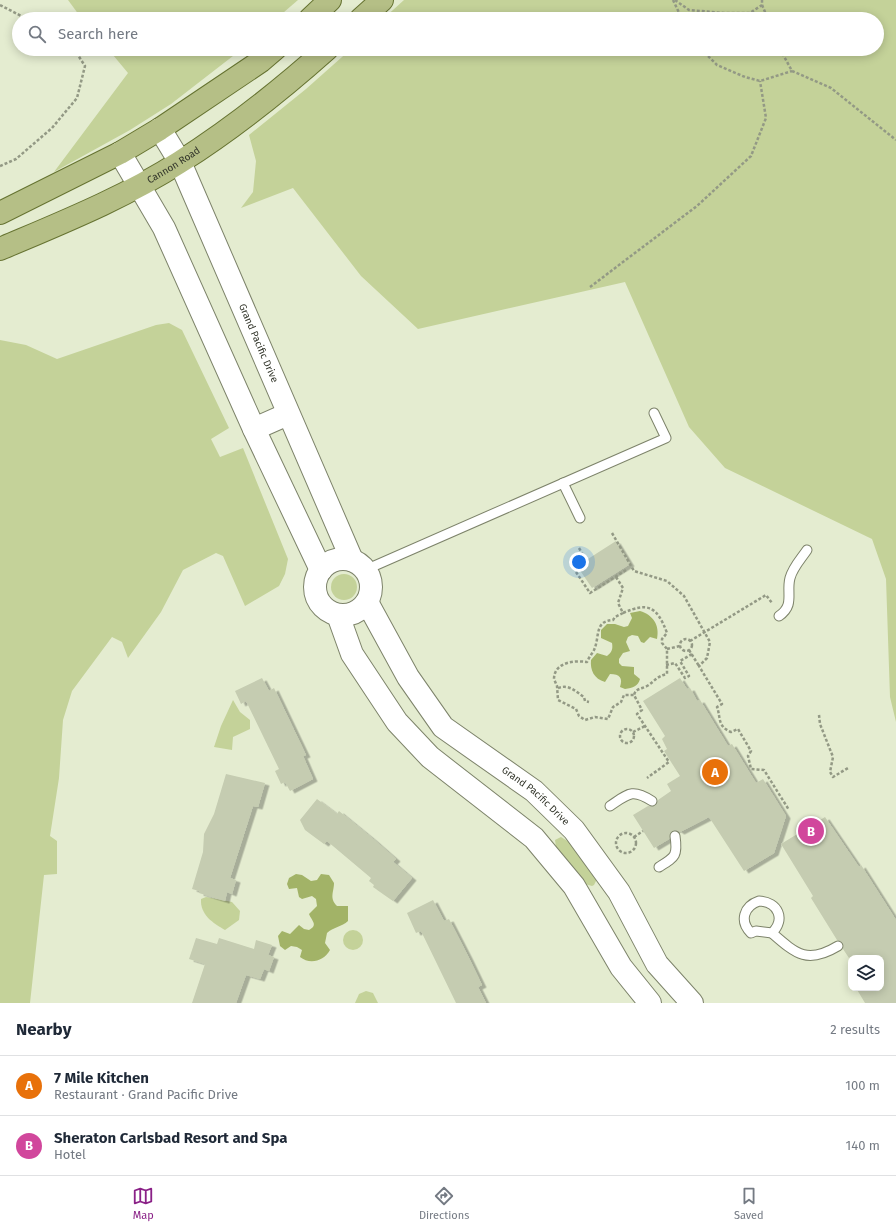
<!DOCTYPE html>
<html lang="en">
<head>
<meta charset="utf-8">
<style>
	:root { --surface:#fff; --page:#f6f6f7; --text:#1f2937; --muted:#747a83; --line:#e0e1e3; --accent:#8a2187 }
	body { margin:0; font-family:"Fira Sans",sans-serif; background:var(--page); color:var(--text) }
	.controls { position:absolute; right:12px; bottom:12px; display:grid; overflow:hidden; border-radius:8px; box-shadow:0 2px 10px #0003 }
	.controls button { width:36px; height:36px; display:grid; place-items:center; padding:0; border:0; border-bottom:1px solid var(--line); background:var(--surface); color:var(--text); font:20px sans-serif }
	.you { position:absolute; left:579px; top:562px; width:14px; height:14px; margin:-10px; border:3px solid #fff; border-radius:50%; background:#1a73e8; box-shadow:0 0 0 6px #1a73e833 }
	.badge { display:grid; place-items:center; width:26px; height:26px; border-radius:50%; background:var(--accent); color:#fff; font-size:13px; font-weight:700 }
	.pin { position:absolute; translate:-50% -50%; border:2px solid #fff; box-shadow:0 1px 4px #0006 }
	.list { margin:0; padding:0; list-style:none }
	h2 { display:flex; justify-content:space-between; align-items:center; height:52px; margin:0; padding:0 16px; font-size:17px }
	h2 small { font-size:13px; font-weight:400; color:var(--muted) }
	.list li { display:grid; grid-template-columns:26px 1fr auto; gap:12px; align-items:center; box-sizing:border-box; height:60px; padding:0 16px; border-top:1px solid var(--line) }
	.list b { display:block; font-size:15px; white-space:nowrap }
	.list p { margin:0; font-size:13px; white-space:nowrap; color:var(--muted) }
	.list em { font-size:13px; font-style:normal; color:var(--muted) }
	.icon { flex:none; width:22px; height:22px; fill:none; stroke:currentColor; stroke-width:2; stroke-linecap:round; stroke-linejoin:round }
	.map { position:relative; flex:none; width:896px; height:1003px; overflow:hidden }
	.search { position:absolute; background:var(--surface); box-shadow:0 2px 10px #0003; left:12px; right:12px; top:12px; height:44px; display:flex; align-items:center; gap:10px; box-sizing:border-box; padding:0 14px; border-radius:22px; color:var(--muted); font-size:15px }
	.sheet { height:172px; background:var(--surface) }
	nav { display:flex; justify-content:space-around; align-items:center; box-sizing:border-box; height:56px; border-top:1px solid var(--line); background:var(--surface); font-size:11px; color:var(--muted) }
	nav a { display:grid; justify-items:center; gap:2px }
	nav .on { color:var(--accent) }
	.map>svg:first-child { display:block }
	.green { fill:#c4d299 }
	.water { fill:#a2b367 }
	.building { fill:#c5ccb1; filter:url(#shadow) }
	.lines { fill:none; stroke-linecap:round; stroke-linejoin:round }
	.service-casing { stroke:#7d836a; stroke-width:11 }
	.tertiary-casing { stroke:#7d836a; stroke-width:24 }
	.primary-casing { stroke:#667331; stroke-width:24 }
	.path { stroke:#939985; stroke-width:2.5; stroke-dasharray:3 2; stroke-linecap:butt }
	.service { stroke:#fff; stroke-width:9 }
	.tertiary { stroke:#fff; stroke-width:22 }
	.primary { stroke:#b5bf86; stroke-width:22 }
	.labels { text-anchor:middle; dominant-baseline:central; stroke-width:3; stroke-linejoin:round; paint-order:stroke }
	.street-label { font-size:10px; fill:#313429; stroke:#fff }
</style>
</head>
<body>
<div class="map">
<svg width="896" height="1003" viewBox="0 0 896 1003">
	<defs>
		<filter id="shadow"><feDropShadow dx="4.5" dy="2.5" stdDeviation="0" flood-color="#0004"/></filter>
	</defs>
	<rect width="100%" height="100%" fill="#e4ecd0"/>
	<g class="green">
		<path d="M 68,0 L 298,0 L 276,19 L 82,19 Z"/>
		<path d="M 404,0 L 896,0 L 896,722 L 890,697 L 886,579 L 872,539 L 725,468 L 689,427 L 625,282 L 418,329 L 361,276 L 293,188 L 241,208 L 253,192 L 256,161 L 249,135 L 306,89 L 351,49 L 877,49 L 877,19 L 383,19 Z"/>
		<path d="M 108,49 L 242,49 L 171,104 L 130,130 L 54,172 L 128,73 Z"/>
		<path d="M 169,323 L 182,330 L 229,428 L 211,439 L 220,457 L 243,448 L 288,559 L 285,574 L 279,586 L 245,606 L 223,556 L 216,553 L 183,570 L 161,612 L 128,658 L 122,642 L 112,637 L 72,691 L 63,720 L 59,778 L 50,836 L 57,841 L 57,874 L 44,875 L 30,1003 L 0,1003 L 0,340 L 26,345 L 57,359 L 156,325 Z"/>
		<circle cx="344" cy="587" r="13"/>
		<path d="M 233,700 L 240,712 L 250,720 L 250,729 L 233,737 L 232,750 L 214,747 L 221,726 Z"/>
		<path d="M 561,837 L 569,842 L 597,879 L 594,885 L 592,886 L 585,884 L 556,847 L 555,840 Z"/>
		<path d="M 206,897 L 232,902 L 240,911 L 239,920 L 225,930 C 213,923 200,915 201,899 Z"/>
		<circle cx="353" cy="940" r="10"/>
		<path d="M 366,991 L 373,993 L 378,1003 L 355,1003 L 359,994 Z"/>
	</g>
	<g class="water">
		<path d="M 640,611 C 653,615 660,625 657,639 L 650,637 L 644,643 L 641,642 L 638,636 L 632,635 L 628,637 L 626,642 L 630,651 L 623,653 L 619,659 L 619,663 L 622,666 L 634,667 L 634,674 L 640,679 C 638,686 633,688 625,689 L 620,687 C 623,678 620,674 610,674 L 605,682 C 594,679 590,670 591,660 L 597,653 L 607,656 C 612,652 613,649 612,643 L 601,638 L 601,630 L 607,624 L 615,624 L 624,627 L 628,626 L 632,618 L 630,613 Z"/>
		<path d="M 296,874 L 302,875 L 311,881 L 317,880 L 321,874 L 329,875 L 334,883 C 334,892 329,898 337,906 L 348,906 L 348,921 C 342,927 333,927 327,933 L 325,943 L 330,950 C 324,961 310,965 300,957 L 302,950 L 297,947 L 291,946 L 285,950 L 280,946 L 278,936 L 282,931 L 290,934 L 299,925 L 304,929 L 309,930 C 319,925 311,920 309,914 L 317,906 L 316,899 L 312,896 L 302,899 L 299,897 L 297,888 L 289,889 L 287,884 L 289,878 Z"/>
	</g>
	<g class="building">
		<path d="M 616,541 L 630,564 L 592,588 L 577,566 Z"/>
		<path d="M 262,678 L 269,691 L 274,688 L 306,755 L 303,756 L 313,779 L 290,791 L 285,782 L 281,784 L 275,771 L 279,769 L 246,701 L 241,704 L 235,691 Z"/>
		<path d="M 680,678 L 687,689 L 690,688 L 697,701 L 700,700 L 728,746 L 732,744 L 756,783 L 763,779 L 786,816 L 774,853 L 744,871 L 709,817 L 680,832 L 677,830 L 672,831 L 669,839 L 654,848 L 633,815 L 648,806 L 655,806 L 658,800 L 671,791 L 667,784 L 680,776 L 664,751 L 667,749 L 662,739 L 665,736 L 643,701 Z"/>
		<path d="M 226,774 L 265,783 L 258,807 L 253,806 L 230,878 L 236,880 L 232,894 L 227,892 L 225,901 L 199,893 L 199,891 L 192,889 L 203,852 L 204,834 L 214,814 Z"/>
		<path d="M 317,799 L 337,814 L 339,811 L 372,838 L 396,859 L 393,862 L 412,878 L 393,901 L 373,887 L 374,885 L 369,881 L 371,878 L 327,841 L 324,844 L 305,830 L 300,820 Z"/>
		<path d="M 825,817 L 859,867 L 861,865 L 896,920 L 896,1003 L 865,1003 L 856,988 L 881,988 L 881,958 L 849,958 L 843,949 L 843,943 L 837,940 L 811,898 L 813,896 L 781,844 Z"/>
		<path d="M 433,900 L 444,921 L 449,919 L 468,956 L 482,985 L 478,987 L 486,1003 L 456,1003 L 421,931 L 416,933 L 407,913 Z"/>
		<path d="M 196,938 L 217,944 L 219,938 L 254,949 L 256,940 L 272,945 L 268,955 L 274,957 L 269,971 L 264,969 L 260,979 L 246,975 L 236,1003 L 192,1003 L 205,964 L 189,959 Z"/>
	</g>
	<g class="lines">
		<g class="service-casing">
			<g id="service">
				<path d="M 563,483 L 580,518"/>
				<path d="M 365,570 L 666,438 L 654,413"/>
				<path d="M 779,616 C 795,605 786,593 790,578 C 793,567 801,559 807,550"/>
				<path d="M 610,806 C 628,794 632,788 652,801"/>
				<path d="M 659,867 C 675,857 678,856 675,836"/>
				<path d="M 759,901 C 778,902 786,919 772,933 L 756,931 L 751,933 C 739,921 744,906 759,901 Z"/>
				<path d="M 772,933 C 797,955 808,964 838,946"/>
			</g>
		</g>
		<g class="tertiary-casing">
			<g id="tertiary">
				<path id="s1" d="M 160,129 L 180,162 L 352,560"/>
				<path d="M 120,153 L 164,228 L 254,429 L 321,570"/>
				<path d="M 254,429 L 288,414"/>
				<circle cx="343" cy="587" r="28"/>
				<path id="s2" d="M 367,602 L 408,677 L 443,727 L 534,791 L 574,830 L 619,892 L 657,964 L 692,1003"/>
				<path d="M 338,615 L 352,654 L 397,722 L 430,757 L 534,838 L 574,886 L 621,967 L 650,1003"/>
			</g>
		</g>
		<g class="primary-casing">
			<g id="primary">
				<path d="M 310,19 L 330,0"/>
				<path d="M 361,19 L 382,0"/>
				<path d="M 0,213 L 120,153 L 160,129 L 261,61 L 275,49"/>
				<path id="s3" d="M 0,249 C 61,223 124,198 180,162 C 232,129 281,90 327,49"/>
			</g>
		</g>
		<g class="path">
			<path d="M 673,0 L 682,19"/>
			<path d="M 675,0 L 689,10 L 724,13 L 750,13 L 762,5 L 762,0"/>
			<path d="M 0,5 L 27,19"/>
			<path d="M 762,5 L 768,19"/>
			<path d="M 701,49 L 717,65 L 745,77 L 760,81 L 792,71"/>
			<path d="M 780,49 L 792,71 L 831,88 L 896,140"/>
			<path d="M 0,166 L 16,159 L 52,128 L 77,98 L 85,66 L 74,49"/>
			<path d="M 590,287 L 697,206 L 751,156 L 766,118 L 760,81"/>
			<path d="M 612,533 L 634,571 L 667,581 L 684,596 L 710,642 L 707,658 L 699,666 L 722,704 L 717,707 C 721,718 717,726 731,732 L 738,729 L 751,751 L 748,756 L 751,769 L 764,770 L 789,810"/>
			<path d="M 579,548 L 586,560"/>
			<path d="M 576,572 L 590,593 L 626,570"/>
			<path d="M 616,577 L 623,588 L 618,603 L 623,613 L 615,617 L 613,620 C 594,621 600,637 594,650 C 592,654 589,657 587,662 C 575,660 554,662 554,679 L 557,686 L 558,700 L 576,709 L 579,716 L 585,720 L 595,717 L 608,719 L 613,707 L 621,702 L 624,695 L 634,695 L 642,710 L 637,714 L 669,762 L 647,778"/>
			<path d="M 623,613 C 648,602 657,606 667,633 L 662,639 L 662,643 L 667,649 L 667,674 C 657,676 655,681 647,686 C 642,689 636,688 634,695"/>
			<circle cx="686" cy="645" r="6"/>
			<path d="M 690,641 L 766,595 L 772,603"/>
			<path d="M 667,649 L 680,646"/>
			<path d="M 689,650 L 699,666"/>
			<path d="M 666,665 L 675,663 L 685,678 L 689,676 L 680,661 L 692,654"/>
			<path d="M 558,688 C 569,684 575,691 584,697 L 585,701 L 589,702"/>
			<path d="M 819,715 L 820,724 L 833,757 L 830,772 L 833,777 L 848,768"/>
			<circle cx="627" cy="736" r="7"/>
			<path d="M 633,732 L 645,726"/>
			<circle cx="626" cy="843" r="10"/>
			<path d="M 634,837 L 643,831"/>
		</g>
		<use href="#service" class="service"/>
		<use href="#tertiary" class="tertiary"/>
		<use href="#primary" class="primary"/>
	</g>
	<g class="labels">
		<g class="street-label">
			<text stroke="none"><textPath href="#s3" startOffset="193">Cannon Road</textPath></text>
			<text stroke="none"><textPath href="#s1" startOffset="236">Grand Pacific Drive</textPath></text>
			<text stroke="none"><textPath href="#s2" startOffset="262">Grand Pacific Drive</textPath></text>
		</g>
	</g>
</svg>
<div class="controls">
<button><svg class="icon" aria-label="layers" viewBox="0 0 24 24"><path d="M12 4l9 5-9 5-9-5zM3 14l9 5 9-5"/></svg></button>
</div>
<div class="you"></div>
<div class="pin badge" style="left:715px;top:772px;background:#e8710a">A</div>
<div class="pin badge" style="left:811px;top:831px;background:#d1479c">B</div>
<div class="search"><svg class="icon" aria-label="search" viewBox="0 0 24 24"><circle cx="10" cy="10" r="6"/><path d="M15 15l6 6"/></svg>Search here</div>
</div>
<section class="sheet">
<h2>Nearby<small>2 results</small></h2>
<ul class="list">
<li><span class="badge" style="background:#e8710a">A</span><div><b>7 Mile Kitchen</b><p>Restaurant · Grand Pacific Drive</p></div><em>100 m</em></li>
<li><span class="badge" style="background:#d1479c">B</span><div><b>Sheraton Carlsbad Resort and Spa</b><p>Hotel</p></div><em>140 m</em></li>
</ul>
</section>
<nav>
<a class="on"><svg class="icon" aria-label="map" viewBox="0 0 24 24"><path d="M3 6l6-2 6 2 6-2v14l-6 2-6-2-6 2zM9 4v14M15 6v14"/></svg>Map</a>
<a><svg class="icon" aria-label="directions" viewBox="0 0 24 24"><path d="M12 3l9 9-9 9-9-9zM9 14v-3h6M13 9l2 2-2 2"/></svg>Directions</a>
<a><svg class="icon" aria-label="saved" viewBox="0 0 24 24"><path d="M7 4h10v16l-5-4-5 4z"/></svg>Saved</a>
</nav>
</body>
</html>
